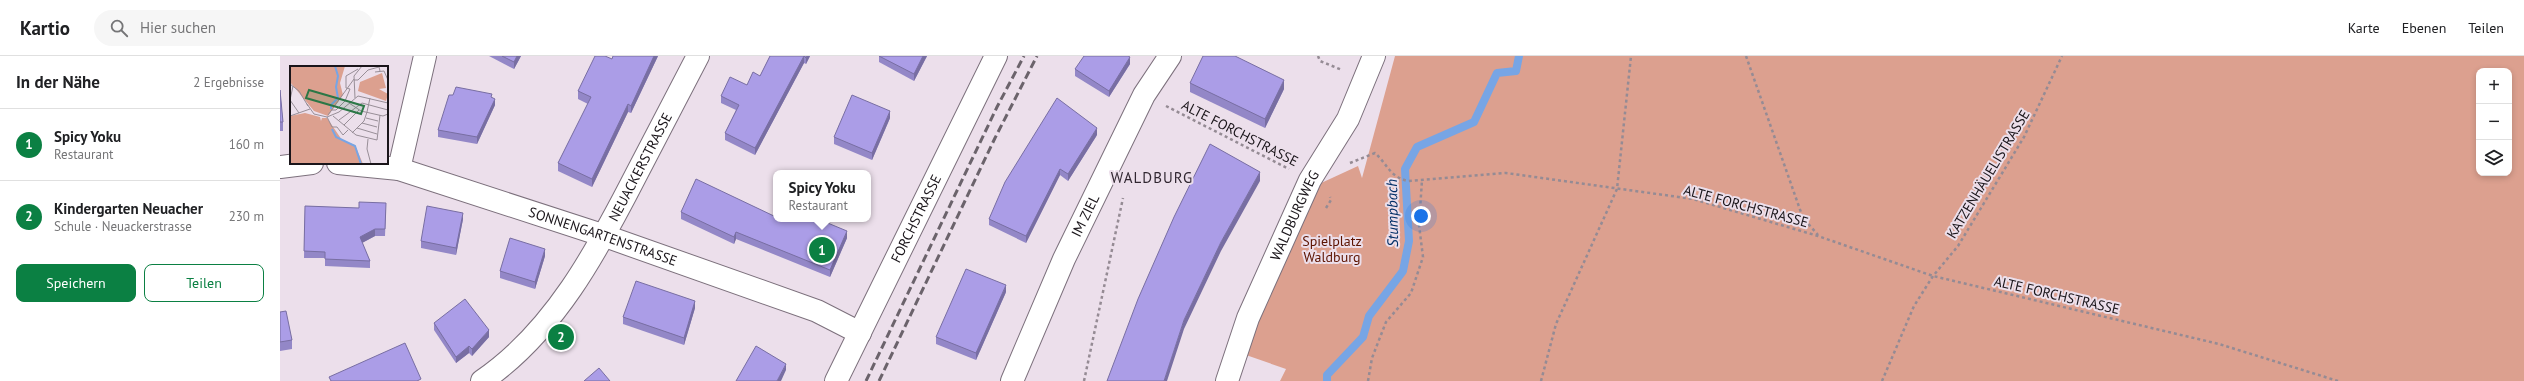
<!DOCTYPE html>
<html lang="de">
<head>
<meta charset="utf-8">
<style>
	:root { --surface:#fff; --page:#f6f6f6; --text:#202124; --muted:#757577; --line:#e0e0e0; --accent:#0b8043 }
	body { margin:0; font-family:"PT Sans",sans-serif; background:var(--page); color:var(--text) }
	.controls { position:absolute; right:12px; top:12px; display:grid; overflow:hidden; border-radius:8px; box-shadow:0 2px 6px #0003 }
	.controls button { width:36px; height:36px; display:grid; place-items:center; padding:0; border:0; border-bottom:1px solid var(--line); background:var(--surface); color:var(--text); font:20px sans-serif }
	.you { position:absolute; left:1141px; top:160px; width:14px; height:14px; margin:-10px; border:3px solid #fff; border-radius:50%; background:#1a73e8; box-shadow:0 0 0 6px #1a73e833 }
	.badge { display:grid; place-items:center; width:26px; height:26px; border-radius:50%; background:var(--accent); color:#fff; font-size:13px; font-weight:700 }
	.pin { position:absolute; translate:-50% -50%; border:2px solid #fff; box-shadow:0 1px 4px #0006 }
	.popup { position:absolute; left:493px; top:114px; width:98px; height:52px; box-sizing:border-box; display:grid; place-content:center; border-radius:8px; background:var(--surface); filter:drop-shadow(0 1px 3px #0005); font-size:13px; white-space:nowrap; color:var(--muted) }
	.popup b { font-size:15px; color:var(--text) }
	.popup::after { content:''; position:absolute; left:50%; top:100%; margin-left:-8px; border:8px solid transparent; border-top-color:var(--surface) }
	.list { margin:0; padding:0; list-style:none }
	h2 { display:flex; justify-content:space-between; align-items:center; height:52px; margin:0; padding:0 16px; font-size:17px }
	h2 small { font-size:13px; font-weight:400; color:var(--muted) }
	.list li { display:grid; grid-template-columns:26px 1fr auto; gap:12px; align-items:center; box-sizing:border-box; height:72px; padding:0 16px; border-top:1px solid var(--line) }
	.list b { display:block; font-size:15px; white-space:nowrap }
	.list p { margin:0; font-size:13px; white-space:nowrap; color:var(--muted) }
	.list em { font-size:13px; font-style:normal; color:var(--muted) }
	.actions { display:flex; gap:8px; padding:12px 16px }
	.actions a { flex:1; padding:9px 0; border:1px solid var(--accent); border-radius:8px; text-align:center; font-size:14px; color:var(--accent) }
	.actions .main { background:var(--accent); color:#fff }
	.icon { flex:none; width:22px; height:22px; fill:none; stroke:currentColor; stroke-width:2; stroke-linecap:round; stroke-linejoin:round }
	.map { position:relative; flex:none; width:2244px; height:325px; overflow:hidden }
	header { display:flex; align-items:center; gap:24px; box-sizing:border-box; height:56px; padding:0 20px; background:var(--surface); border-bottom:1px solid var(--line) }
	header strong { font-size:19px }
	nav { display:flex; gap:22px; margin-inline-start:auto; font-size:14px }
	.search { width:280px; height:36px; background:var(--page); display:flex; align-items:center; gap:10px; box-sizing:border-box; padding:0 14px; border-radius:22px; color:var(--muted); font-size:15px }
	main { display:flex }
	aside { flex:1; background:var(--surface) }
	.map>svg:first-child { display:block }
	.green { fill:#dca08f; fill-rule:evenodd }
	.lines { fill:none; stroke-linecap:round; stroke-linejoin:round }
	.stream { stroke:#77a5e5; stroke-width:8 }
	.minor-casing { stroke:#7c707c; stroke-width:24 }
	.major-casing { stroke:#7c707c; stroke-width:24 }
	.path { stroke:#958b94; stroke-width:2.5; stroke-dasharray:3 3; stroke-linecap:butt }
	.minor { stroke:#fff; stroke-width:22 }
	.major { stroke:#fff; stroke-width:22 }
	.rail { stroke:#6b636b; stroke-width:3; stroke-dasharray:8 4; stroke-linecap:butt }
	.wall { fill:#9387c7 }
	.shaded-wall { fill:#786ea2 }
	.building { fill:#ab9de7; stroke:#786ea2 }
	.labels { text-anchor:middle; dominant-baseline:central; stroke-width:4; stroke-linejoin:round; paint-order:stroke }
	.street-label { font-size:14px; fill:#1a151a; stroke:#ecdfeb }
	.park-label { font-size:14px; fill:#5c1300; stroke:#ecdfeb }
	.neighbourhood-label { font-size:15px; letter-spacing:1px; fill:#312731; stroke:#ecdfeb }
	.water-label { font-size:15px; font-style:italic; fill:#002e66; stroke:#ecdfeb }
	.inset-river { fill:none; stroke:#77a5e5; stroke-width:2 }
	.inset-road { fill:none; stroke:#988e97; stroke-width:1 }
	.view { fill:#2b7746; fill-opacity:0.15; stroke:#2b7746; stroke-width:2 }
	.inset-edge { fill:none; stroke:#1a151a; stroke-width:2 }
</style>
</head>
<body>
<header>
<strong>Kartio</strong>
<div class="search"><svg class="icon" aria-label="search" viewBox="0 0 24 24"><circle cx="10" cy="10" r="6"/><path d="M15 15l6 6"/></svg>Hier suchen</div>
<nav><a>Karte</a><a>Ebenen</a><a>Teilen</a></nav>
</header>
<main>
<aside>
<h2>In der Nähe<small>2 Ergebnisse</small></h2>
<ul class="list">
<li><span class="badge">1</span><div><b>Spicy Yoku</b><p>Restaurant</p></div><em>160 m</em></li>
<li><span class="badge">2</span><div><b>Kindergarten Neuacher</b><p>Schule · Neuackerstrasse</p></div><em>230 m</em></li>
</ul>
<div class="actions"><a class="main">Speichern</a><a>Teilen</a></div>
</aside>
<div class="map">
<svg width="2244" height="325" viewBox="0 0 2244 325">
	<rect width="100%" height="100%" fill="#ecdfeb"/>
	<path class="green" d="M 1115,0 L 2244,0 L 2244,325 L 1000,325 L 1006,313 L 966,299 L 997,213 L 1039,128 L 1078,110 L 1082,122 ZM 2199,15 L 2229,15 L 2229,117 L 2199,117 Z"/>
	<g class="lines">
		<path class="stream" d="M 1047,325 L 1047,319 L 1083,281 L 1089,260 L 1123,215 L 1129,185 L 1125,113 L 1137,91 L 1194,66 L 1217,17 L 1236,15 L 1239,0"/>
		<g class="minor-casing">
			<g id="minor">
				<path id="s1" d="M 58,107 L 119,113 L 325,180 L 537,255 L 580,277"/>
				<path d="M 0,111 L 32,107"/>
				<path d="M 119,113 L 145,0"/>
				<path id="s2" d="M 202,325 C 274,276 317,195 356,119 C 377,79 397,40 418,0"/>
				<path id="s3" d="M 732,325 L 784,203 L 864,39 L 890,0"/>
				<path id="s4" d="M 947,325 L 968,262 L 1030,124 L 1068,63 L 1094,0"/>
			</g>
		</g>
		<g class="major-casing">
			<g id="major">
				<path id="s5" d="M 556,325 L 716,0"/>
			</g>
		</g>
		<g class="path">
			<path d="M 1038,0 L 1040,5 L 1062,14"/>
			<path d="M 1466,0 L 1523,162 L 1538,179"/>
			<path d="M 886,50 L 1009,113"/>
			<path d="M 1070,107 L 1095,97 C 1108,109 1110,121 1128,125 L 1226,117 L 1413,143 L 1538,180 L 1653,220 L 1939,288 L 2058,325"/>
			<path d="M 1046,152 L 1051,144 L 1050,141"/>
			<path d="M 804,325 L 843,142"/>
			<path d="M 1088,325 L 1092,302 L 1106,266 L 1131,237 L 1143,201 L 1139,169 L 1142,124"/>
			<path d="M 1261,325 L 1276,268 L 1337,133 L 1351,0"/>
			<path d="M 1602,325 L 1634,250 L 1653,220 L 1678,190 L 1744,81 L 1782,0"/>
		</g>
		<use href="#minor" class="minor"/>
		<use href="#major" class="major"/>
		<g class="rail">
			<path d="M 586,325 L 717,51 L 744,0"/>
			<path d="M 599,325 L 715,82 L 757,0"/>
		</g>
	</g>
	<g class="wall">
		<path d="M 209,0 L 241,0 L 234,13 Z"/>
		<path d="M 378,0 L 351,57 L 348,56 L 312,131 L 278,115 L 278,107 L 308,48 L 298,43 L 298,35 L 332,3 Z"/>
		<path d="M 490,0 L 530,0 L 526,8 L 524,7 L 475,99 L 445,84 L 445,77 L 456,54 L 441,47 L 441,40 L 467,29 L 480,20 Z"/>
		<path d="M 599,0 L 647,0 L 634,25 L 599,6 Z"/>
		<path d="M 850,8 L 829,41 L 795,20 L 795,13 Z"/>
		<path d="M 910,27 L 1004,33 L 985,72 L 910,36 Z"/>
		<path d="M 0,34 L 3,66 L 3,75 L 0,75 Z"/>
		<path d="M 212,41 L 215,49 L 197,88 L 158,81 L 158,74 Z"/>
		<path d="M 610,62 L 592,104 L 554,88 L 554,81 Z"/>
		<path d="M 817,79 L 788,125 L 780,119 L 746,187 L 709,169 L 709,163 Z"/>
		<path d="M 25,150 L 106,154 L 105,180 L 95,180 L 82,187 L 90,205 L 90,212 L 45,210 L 45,202 L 24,202 Z"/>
		<path d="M 401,156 L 496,163 L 567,182 L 550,221 L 456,183 L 454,188 L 401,163 Z"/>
		<path d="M 183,163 L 176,199 L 141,192 L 141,185 Z"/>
		<path d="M 265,200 L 255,233 L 220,222 L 220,215 Z"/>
		<path d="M 726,236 L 696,304 L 656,288 L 656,281 Z"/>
		<path d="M 415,252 L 404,289 L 343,268 L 343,261 Z"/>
		<path d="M 0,256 L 12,284 L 12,293 L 0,295 Z"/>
		<path d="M 154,267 L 209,281 L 192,300 L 189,297 L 176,307 L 154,274 Z"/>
	</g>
	<g class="shaded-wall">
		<path d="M 237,0 L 241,0 L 234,13 L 234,6 Z"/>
		<path d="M 374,0 L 378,0 L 351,57 L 351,50 Z"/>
		<path d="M 524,0 L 524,7 L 475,99 L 475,92 Z"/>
		<path d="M 527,0 L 530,0 L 526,8 L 526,2 Z"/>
		<path d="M 643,0 L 647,0 L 634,25 L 634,18 Z"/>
		<path d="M 850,1 L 850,8 L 829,41 L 829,35 Z"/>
		<path d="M 1004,24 L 1004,33 L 985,72 L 985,63 Z"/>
		<path d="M 215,43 L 215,49 L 197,88 L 197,81 Z"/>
		<path d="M 348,48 L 348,56 L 312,131 L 312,123 Z"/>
		<path d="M 610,55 L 610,62 L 592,104 L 592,97 Z"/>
		<path d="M 817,72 L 817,79 L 788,125 L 788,118 Z"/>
		<path d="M 780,113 L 780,119 L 746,187 L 746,180 Z"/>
		<path d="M 980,116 L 980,125 L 941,195 L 904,273 L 887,325 L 884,325 L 904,264 L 941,186 Z"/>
		<path d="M 183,157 L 183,163 L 176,199 L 176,192 Z"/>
		<path d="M 95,173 L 95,180 L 80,188 L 80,181 Z"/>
		<path d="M 567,175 L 567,182 L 550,221 L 550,214 Z"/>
		<path d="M 456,176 L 456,183 L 454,188 L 454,181 Z"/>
		<path d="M 265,193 L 265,200 L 255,233 L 255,226 Z"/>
		<path d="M 726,229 L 726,236 L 696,304 L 696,297 Z"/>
		<path d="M 415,245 L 415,252 L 404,289 L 404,282 Z"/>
		<path d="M 209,274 L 209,281 L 192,300 L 192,293 Z"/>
		<path d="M 189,290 L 189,297 L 176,307 L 176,301 Z"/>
		<path d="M 506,308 L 506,314 L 501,325 L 497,325 Z"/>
	</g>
	<g class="building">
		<path d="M 222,0 L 237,0 L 234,6 Z"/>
		<path d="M 315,0 L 325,0 L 332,3 L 333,0 L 374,0 L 351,50 L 348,48 L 312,123 L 278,107 L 311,41 L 298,35 Z"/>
		<path d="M 490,0 L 527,0 L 526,2 L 524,0 L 475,92 L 445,77 L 459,49 L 441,40 L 450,21 L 467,29 L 473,16 L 480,20 Z"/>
		<path d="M 599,0 L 643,0 L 634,18 Z"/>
		<path d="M 804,0 L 848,0 L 850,1 L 829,35 L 795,13 Z"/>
		<path d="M 923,0 L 955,0 L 1004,24 L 985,63 L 910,27 Z"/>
		<path d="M 176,31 L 212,38 L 211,41 L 215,43 L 197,81 L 158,74 L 169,39 L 173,39 Z"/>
		<path d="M 0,34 L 3,66 L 0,66 Z"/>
		<path d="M 572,39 L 610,55 L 592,97 L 554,81 Z"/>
		<path d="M 777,42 L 817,72 L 788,118 L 780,113 L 746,180 L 709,163 L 725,126 Z"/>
		<path d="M 930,88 L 980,116 L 941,186 L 904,264 L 884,325 L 827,325 L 858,243 L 894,161 Z"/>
		<path d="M 416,123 L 496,161 L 496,163 L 538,163 L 567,175 L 550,214 L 456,176 L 454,181 L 401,156 Z"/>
		<path d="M 79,146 L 106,147 L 105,173 L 95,173 L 80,181 L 90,205 L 45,203 L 45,196 L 24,195 L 25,150 L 79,152 Z"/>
		<path d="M 147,150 L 183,157 L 176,192 L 141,185 Z"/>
		<path d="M 230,182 L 265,193 L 255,226 L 220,215 Z"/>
		<path d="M 686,213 L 726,229 L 696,297 L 656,281 Z"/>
		<path d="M 356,225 L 415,245 L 404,282 L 343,261 Z"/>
		<path d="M 185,243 L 209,274 L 192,293 L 189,290 L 176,301 L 154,267 Z"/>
		<path d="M 6,255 L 12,284 L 0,286 L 0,256 Z"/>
		<path d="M 125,287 L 141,323 L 137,325 L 51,325 L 49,321 Z"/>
		<path d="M 476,290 L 506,308 L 497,325 L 456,325 Z"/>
		<path d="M 319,312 L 330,325 L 304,325 Z"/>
	</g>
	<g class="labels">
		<g class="street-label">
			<text transform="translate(960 77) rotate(27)">ALTE FORCHSTRASSE</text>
			<text stroke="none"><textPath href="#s2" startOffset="269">NEUACKERSTRASSE</textPath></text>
			<text transform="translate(1708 118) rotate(-59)">KATZENHÄUELISTRASSE</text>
			<text transform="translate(1466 150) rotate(15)">ALTE FORCHSTRASSE</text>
			<text stroke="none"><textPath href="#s3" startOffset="181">IM ZIEL</textPath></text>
			<text stroke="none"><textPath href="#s4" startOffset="179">WALDBURGWEG</textPath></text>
			<text stroke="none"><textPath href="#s5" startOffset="181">FORCHSTRASSE</textPath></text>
			<text stroke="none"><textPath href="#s1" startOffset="276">SONNENGARTENSTRASSE</textPath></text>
			<text transform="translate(1777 239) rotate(13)">ALTE FORCHSTRASSE</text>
		</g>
		<g class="park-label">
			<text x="1052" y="185">Spielplatz<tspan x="1052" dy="16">Waldburg</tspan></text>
		</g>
		<g class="neighbourhood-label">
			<text x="872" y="121">WALDBURG</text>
		</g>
		<g class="water-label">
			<text transform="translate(1112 157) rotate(-91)">Stumpbach</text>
		</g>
	</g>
	<g transform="translate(10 10)">
		<rect width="98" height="98" fill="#ecdfeb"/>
		<path d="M 0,0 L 55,0 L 50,17 L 53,29 L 38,50 L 24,45 L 0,16 ZM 92,7 L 96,22 L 89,23 L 98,28 L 96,35 L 68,25 L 70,16 ZM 15,47 L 30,51 L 31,55 L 32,52 L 37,52 L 52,74 L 65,79 L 73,98 L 0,98 L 0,50 Z" fill="#dca08f"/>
		<path class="inset-river" d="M 41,43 L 41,39 L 48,32 L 46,21 L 48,10 L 45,0M 42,63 L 46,71 L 65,80 L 71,98"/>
		<path class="inset-road" d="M 85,6 L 94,5 L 98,14M 64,14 L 68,14 L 78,4 L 89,1 L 90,5M 0,18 L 9,25 L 18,40M 56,22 L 56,10 L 68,3M 65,32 L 64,10 L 72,0M 0,34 L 3,20M 0,34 L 9,47M 59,37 L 71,45 L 93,50 L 98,48M 17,38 L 24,48 L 37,51 L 49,46 L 68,30 L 98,37M 41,44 L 46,44 L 55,35 L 60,23 L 56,22M 77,46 L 80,32M 38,49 L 64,13M 0,50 L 20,43M 43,50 L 66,69 L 87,74 L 90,49M 37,51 L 42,61 L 47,61 L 53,69 L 58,64M 76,52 L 88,55M 49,54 L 72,37 L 98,44M 72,57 L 87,61M 54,59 L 69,44M 67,62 L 87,68M 62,67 L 74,55 L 77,46M 78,73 L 77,83 L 81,98"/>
		<path class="view" d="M 19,24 L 74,40 L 71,48 L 16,32 Z"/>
		<rect width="98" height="98" class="inset-edge"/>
	</g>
</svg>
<div class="controls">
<button>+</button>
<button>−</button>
<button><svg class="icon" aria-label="layers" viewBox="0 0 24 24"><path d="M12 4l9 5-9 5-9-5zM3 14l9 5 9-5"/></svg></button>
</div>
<div class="you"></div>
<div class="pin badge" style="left:542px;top:194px">1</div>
<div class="popup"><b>Spicy Yoku</b>Restaurant</div>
<div class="pin badge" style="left:281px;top:281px">2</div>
</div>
</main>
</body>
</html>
